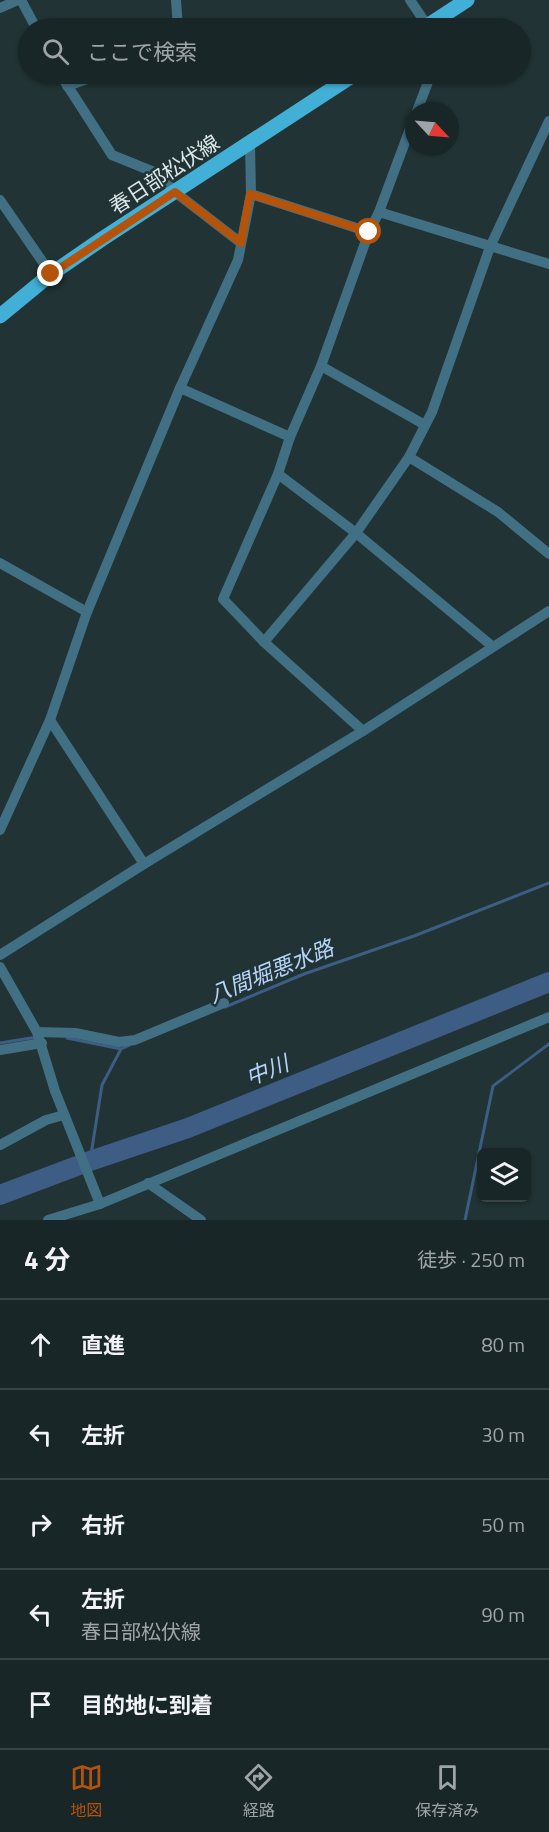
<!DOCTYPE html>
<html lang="ja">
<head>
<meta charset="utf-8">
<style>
	:root { --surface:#192627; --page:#263233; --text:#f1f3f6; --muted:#9fa5a7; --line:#374344; --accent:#b45309 }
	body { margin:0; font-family:"Titillium Web","Noto Sans JP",sans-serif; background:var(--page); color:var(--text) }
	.controls { position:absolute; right:18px; bottom:18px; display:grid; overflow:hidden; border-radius:9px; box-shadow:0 2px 4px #0004 }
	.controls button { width:54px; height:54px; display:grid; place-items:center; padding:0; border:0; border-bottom:2px solid var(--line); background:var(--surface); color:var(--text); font:30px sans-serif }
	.compass { position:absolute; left:405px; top:102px; width:54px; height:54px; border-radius:50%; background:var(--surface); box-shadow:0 2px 4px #0004; rotate:116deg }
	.stop { position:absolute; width:18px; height:18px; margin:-14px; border:4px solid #b45309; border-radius:50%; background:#fff }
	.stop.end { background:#b45309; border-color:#fff; box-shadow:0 2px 6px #0008 }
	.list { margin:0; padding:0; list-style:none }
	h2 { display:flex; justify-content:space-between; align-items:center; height:78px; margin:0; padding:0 24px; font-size:26px }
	h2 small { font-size:20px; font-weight:400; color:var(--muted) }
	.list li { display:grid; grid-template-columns:39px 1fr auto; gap:18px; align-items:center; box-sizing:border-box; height:90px; padding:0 24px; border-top:2px solid var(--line) }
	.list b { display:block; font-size:22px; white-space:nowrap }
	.list p { margin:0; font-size:20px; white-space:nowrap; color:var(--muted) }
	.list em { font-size:20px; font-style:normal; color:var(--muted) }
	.icon { flex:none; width:33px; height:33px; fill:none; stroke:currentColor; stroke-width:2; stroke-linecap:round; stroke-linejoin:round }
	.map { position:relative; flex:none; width:549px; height:1220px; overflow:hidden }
	.search { position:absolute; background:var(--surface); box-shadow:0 2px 4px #0004; left:18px; right:18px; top:18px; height:66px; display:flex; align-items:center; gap:15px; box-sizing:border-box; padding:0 21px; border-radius:33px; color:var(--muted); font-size:22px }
	.sheet { height:528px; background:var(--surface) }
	nav { display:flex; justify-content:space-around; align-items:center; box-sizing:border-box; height:84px; border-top:2px solid var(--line); background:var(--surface); font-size:16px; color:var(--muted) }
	nav a { display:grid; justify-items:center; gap:3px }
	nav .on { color:var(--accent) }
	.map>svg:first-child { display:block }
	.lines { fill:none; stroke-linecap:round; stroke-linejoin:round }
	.stream { stroke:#3d5d84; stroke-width:3 }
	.river { stroke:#3d5d84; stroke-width:20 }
	.street { stroke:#417084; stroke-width:10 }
	.primary { stroke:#42afd7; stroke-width:15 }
	.route { stroke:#b45309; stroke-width:8 }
	.labels { text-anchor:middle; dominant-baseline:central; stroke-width:5; stroke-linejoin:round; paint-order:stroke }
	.street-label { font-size:21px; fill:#dce7e8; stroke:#213334 }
	.water-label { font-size:22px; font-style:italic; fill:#b6d4fa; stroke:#213334 }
</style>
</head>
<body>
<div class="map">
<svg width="549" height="1220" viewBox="0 0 549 1220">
	<rect width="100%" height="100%" fill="#213334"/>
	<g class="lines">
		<g class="stream">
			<path d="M 225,1007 L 304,974 L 414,936 L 549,883"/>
			<path d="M 67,1038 L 121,1049 L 130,1045"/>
			<path d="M 0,1043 L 37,1037"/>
			<path d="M 90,1161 L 102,1085 L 121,1049"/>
			<path d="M 465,1220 L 493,1086 L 549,1044"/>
		</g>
		<path class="river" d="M 0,1195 L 90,1161 L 188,1128 L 549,982"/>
		<g class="street">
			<path d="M 21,0 L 36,28"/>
			<path d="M 176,0 L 178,28"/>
			<path d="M 410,0 L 429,28"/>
			<path d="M 0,8 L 18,0"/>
			<path d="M 60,74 L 112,155 L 159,174 L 175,192 L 241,243"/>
			<path d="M 67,86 L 102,74"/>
			<path d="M 417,111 L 431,74"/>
			<path d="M 251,194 L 369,232"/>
			<path d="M 0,200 L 51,274"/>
			<path d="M 379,212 L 549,264"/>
			<path d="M 321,366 L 425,425"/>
			<path d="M 180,388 L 290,437"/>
			<path d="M 409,457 L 498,512 L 549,554"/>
			<path d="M 278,474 L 356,533 L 492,646"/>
			<path d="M 0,563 L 87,612"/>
			<path d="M 264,642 L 356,533 L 409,457 L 432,412 L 490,247 L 549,121"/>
			<path d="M 50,720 L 144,864"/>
			<path d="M 363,731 L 264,642 L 223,599 L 278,474 L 290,437 L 321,366 L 369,232 L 379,212 L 414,118"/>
			<path d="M 0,830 L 50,720 L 87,612 L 180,388 L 238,260 L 251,194 L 250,144"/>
			<path d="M 0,955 L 144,864 L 363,731 L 549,611"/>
			<path d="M 0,967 L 37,1032 L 55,1091 L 100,1204"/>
			<path d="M 37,1032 L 75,1033 L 119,1042 L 135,1040 L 224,1003"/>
			<path d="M 0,1050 L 42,1043"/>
			<path d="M 0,1145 L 46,1120 L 64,1115"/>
			<path d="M 148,1183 L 201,1220"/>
			<path d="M 48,1220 L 100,1204 L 549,1017"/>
		</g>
		<g class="primary">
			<path d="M 424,28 L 467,0"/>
			<path d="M 0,316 L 51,274 L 102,239 L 355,74"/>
		</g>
	</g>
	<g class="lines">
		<path class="route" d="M 51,274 L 175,192 L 241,243 L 250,194 L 369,232"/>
	</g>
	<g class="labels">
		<g class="street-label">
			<text transform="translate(164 174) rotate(-33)">春日部松伏線</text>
		</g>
		<g class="water-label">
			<text transform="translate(271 971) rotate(-22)">八間堀悪水路</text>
			<text transform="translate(267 1070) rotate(-22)">中川</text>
		</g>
	</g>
</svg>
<div class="controls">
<button><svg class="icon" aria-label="layers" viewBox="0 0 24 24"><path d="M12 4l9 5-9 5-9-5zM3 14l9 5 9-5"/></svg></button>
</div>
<svg class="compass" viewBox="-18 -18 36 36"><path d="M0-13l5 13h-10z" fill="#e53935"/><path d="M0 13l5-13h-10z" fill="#9fa5a7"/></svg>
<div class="stop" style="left:369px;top:232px"></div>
<div class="stop end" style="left:51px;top:274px"></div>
<div class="search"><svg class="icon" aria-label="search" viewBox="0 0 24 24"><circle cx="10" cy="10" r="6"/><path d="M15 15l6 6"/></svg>ここで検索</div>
</div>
<section class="sheet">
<h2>4 分<small>徒歩 · 250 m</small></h2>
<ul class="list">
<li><svg class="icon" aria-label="ahead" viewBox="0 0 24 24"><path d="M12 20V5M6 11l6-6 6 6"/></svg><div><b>直進</b></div><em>80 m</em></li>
<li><svg class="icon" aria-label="left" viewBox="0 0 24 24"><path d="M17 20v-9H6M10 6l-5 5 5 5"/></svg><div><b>左折</b></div><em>30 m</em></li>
<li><svg class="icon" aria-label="right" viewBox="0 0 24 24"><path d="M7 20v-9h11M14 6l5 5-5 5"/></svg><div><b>右折</b></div><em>50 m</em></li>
<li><svg class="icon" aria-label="left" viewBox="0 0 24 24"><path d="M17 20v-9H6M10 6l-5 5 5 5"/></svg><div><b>左折</b><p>春日部松伏線</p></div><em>90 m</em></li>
<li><svg class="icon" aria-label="arrive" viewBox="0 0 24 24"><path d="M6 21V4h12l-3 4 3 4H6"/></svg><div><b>目的地に到着</b></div></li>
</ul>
</section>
<nav>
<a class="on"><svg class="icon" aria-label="map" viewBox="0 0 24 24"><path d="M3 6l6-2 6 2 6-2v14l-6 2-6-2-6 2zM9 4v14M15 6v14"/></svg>地図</a>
<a><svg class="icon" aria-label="directions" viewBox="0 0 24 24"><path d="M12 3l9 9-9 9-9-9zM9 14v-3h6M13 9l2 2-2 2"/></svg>経路</a>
<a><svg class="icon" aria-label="saved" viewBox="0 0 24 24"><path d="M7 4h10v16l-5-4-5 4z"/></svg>保存済み</a>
</nav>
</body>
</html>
